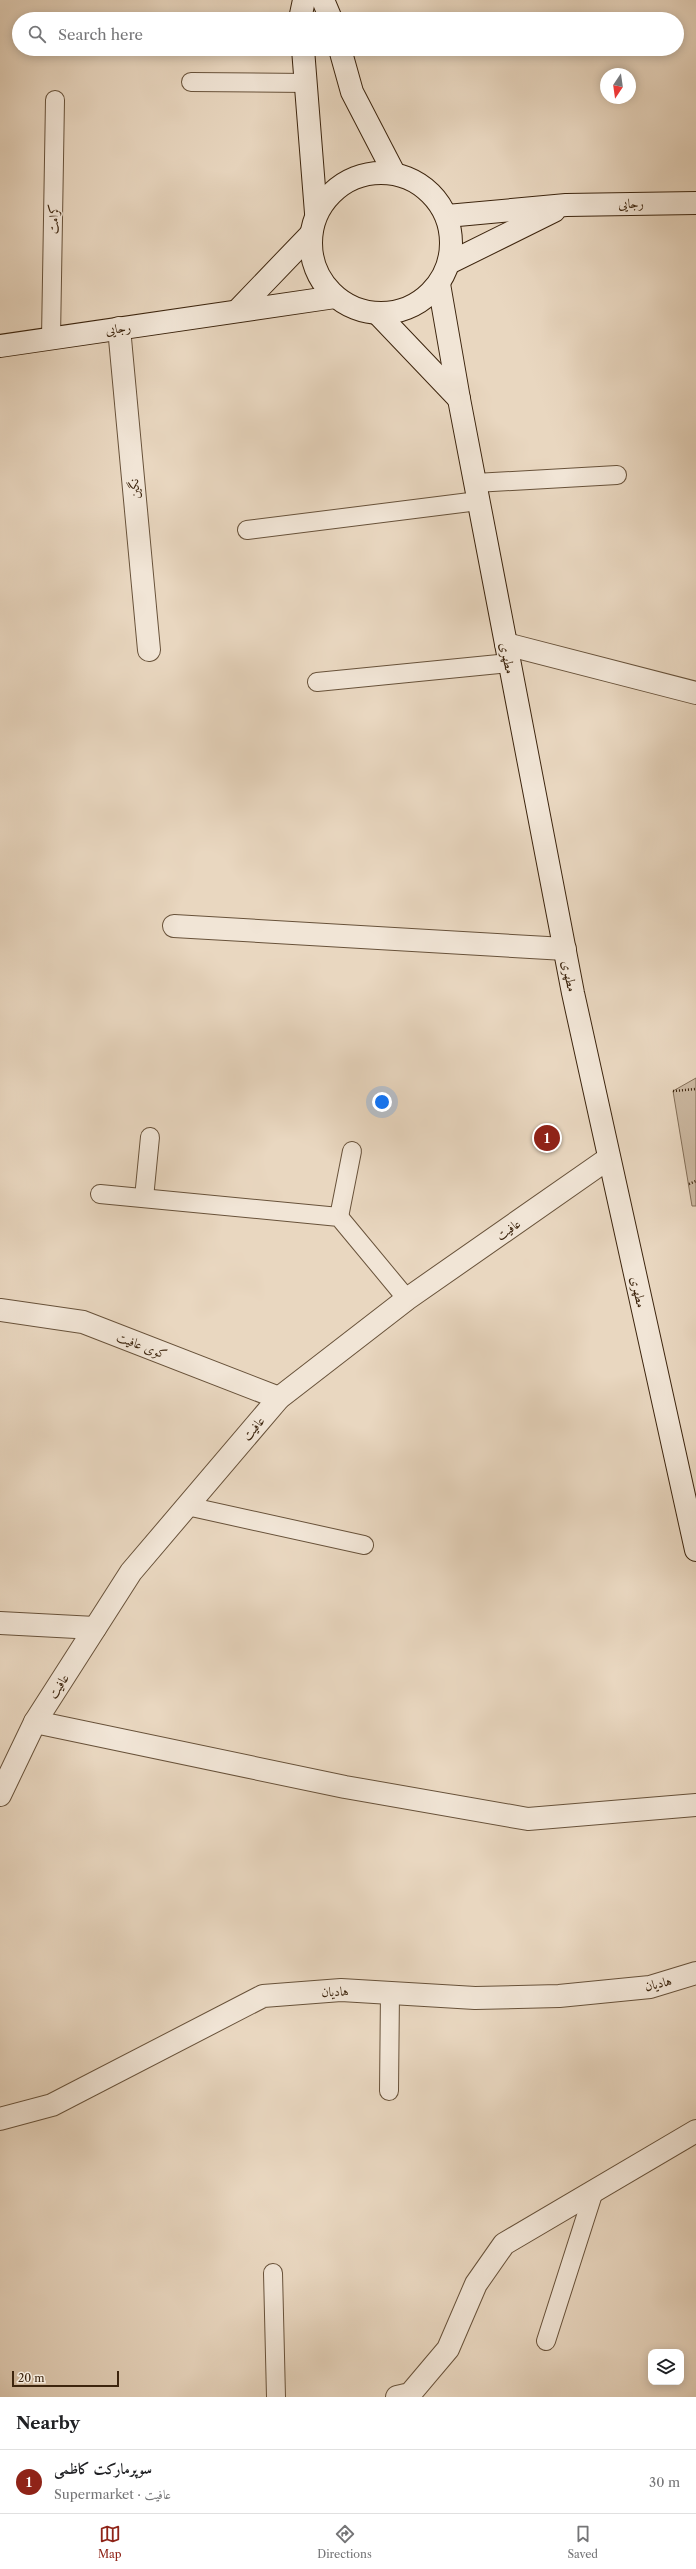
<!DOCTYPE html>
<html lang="en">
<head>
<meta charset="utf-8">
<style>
	:root { --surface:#fff; --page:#f6f6f6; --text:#202124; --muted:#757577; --line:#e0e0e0; --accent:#8f2418 }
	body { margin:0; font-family:"Libre Caslon Text",Amiri,serif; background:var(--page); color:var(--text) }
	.controls { position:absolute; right:12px; bottom:12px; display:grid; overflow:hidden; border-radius:8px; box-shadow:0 2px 10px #0003 }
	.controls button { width:36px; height:36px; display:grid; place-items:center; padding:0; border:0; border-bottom:1px solid var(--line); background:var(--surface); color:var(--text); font:20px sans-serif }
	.compass { position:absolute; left:600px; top:68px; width:36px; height:36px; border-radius:50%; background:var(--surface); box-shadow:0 2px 10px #0003; rotate:193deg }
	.scale { position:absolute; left:12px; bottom:10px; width:107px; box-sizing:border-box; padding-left:4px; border:2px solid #3d250e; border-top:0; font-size:11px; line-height:14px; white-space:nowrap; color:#3d250e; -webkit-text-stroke:3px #f1e5d6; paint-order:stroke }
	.you { position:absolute; left:382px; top:1102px; width:14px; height:14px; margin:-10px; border:3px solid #fff; border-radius:50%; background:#1a73e8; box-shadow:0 0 0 6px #1a73e833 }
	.badge { display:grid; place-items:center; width:26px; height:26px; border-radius:50%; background:var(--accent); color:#fff; font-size:13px; font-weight:700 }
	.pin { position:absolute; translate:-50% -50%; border:2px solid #fff; box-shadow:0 1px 4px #0006 }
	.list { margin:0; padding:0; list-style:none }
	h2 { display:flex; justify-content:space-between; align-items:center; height:52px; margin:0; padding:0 16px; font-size:17px }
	h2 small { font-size:13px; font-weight:400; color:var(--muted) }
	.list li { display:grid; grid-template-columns:26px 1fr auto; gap:12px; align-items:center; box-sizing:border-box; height:64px; padding:0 16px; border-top:1px solid var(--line) }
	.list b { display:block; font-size:15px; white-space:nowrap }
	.list p { margin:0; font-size:13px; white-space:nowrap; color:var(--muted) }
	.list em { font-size:13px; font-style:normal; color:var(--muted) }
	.icon { flex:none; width:22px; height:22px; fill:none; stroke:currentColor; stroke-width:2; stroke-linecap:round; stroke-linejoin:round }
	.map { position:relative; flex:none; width:696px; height:2397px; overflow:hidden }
	.search { position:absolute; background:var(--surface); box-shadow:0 2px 10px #0003; left:12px; right:12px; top:12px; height:44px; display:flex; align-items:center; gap:10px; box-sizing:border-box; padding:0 14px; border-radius:22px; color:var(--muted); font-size:15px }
	.sheet { height:116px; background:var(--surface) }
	nav { display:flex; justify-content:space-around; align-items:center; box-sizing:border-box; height:56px; border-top:1px solid var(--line); background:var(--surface); font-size:11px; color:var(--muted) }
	nav a { display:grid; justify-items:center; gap:2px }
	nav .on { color:var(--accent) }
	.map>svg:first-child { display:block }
	.green { fill:#ccb9a2; stroke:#846f58 }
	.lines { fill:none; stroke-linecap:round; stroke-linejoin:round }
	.lane-casing { stroke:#68523a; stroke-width:20 }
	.street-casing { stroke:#68523a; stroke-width:24 }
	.secondary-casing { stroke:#3d250e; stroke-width:24 }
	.path { stroke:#3d250e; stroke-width:2.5; stroke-dasharray:1 2; stroke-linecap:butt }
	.lane { stroke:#f1e5d6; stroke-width:18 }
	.street { stroke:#f1e5d6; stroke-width:22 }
	.secondary { stroke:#f1e5d6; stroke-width:22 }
	.labels { text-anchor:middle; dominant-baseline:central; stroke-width:3; stroke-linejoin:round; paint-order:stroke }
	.street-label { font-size:13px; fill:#3d250e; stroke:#f1e5d6 }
</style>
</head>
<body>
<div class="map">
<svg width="696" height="2397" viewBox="0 0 696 2397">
	<rect width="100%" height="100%" fill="#e9d7c0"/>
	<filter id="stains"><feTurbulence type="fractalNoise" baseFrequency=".005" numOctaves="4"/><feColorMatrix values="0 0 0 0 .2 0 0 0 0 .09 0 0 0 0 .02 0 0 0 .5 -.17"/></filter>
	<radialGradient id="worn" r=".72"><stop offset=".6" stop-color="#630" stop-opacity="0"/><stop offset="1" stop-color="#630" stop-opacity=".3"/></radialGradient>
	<path class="green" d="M 696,1078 L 696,1206 L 692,1206 L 673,1091 Z"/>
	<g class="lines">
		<g class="lane-casing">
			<g id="lane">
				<path d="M 191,82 L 307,83"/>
				<path d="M 51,338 L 55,100"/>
				<path d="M 475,483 L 617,475"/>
				<path d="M 247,530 L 478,501"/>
				<path d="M 317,682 L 509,663"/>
				<path d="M 100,1194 L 339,1217 L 407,1299"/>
				<path d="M 144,1198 L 150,1137"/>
				<path d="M 339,1217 L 352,1151"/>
				<path d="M 187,1506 L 364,1545"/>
				<path d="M 389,2091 L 390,1992"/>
				<path d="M 273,2273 L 276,2397"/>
				<path d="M 546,2341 L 594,2191"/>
			</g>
		</g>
		<g class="street-casing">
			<g id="street">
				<path d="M 119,328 L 149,650"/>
				<path d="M 506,644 L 696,693"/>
				<path d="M 174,926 L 565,949"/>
				<path d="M 0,1310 L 83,1322 L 279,1398"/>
				<path d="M 0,1623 L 95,1628"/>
				<path d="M 35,1722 L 345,1787 L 528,1819 L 696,1805"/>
				<path d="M 0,1795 L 35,1722 L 131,1572 L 279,1398 L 407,1299 L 609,1158"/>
				<path d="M 0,2119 L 52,2105 L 263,1996 L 341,1990 L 475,1998 L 559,1996 L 650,1987 L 696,1973"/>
				<path d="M 397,2397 L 410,2394 L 448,2349 L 476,2284 L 504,2244 L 696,2131"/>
			</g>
		</g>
		<g class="secondary-casing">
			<g id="secondary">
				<path d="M 323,0 L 331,19"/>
				<path d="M 300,19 L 304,0"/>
				<path d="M 303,49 L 316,213"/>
				<path d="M 340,49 L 352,92 L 394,173"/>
				<circle cx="381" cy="243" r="70"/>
				<path d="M 447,216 L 566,205 L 696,203"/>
				<path d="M 449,263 L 554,211"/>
				<path d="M 439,284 L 459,399 L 573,993 L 696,1550"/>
				<path d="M 237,311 L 310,235"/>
				<path d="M 378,314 L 459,399"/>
				<path d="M 0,346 L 335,297"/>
			</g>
		</g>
		<g class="path">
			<path d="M 673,1091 L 696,1089"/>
			<path d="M 689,1184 L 696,1181"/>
		</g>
		<use href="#lane" class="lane"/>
		<use href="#street" class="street"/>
		<use href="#secondary" class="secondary"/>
	</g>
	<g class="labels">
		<g class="street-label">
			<text transform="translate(631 203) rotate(-1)">رجایی</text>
			<text transform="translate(53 219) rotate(-89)">کرامت</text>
			<text transform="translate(118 328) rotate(-8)">رجایی</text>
			<text transform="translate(134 489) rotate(-95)">نگین</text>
			<text transform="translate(508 658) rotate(79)">مطهری</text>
			<text transform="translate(570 976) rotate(79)">مطهری</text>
			<text transform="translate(508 1229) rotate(-35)">عافیت</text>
			<text transform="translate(639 1292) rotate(78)">مطهری</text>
			<text transform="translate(142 1345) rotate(21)">کوی عافیت</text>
			<text transform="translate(253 1428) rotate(-50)">عافیت</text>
			<text transform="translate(58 1686) rotate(-57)">عافیت</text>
			<text transform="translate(658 1983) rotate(-13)">هادیان</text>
			<text transform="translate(335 1991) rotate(-2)">هادیان</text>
		</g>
	</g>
	<rect width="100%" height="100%" filter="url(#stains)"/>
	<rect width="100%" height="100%" fill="url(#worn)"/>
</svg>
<div class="controls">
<button><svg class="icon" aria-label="layers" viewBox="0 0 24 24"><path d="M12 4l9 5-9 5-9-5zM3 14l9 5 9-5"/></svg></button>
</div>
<svg class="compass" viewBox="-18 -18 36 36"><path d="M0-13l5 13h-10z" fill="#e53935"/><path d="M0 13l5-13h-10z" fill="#757577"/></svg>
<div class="scale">20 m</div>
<div class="you"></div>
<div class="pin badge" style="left:547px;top:1138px">1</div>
<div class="search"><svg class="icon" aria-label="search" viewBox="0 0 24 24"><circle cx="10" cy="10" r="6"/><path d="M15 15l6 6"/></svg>Search here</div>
</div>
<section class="sheet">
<h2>Nearby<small></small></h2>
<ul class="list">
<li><span class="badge">1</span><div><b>سوپرمارکت کاظمی</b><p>Supermarket · عافیت</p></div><em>30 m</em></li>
</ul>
</section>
<nav>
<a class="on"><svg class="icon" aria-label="map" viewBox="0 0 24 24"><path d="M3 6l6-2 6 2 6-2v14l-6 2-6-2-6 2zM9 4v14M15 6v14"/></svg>Map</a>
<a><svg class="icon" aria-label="directions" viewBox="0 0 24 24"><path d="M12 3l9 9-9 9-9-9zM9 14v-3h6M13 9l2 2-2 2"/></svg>Directions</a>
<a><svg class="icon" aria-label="saved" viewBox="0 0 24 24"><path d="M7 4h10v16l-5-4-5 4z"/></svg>Saved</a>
</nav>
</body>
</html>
